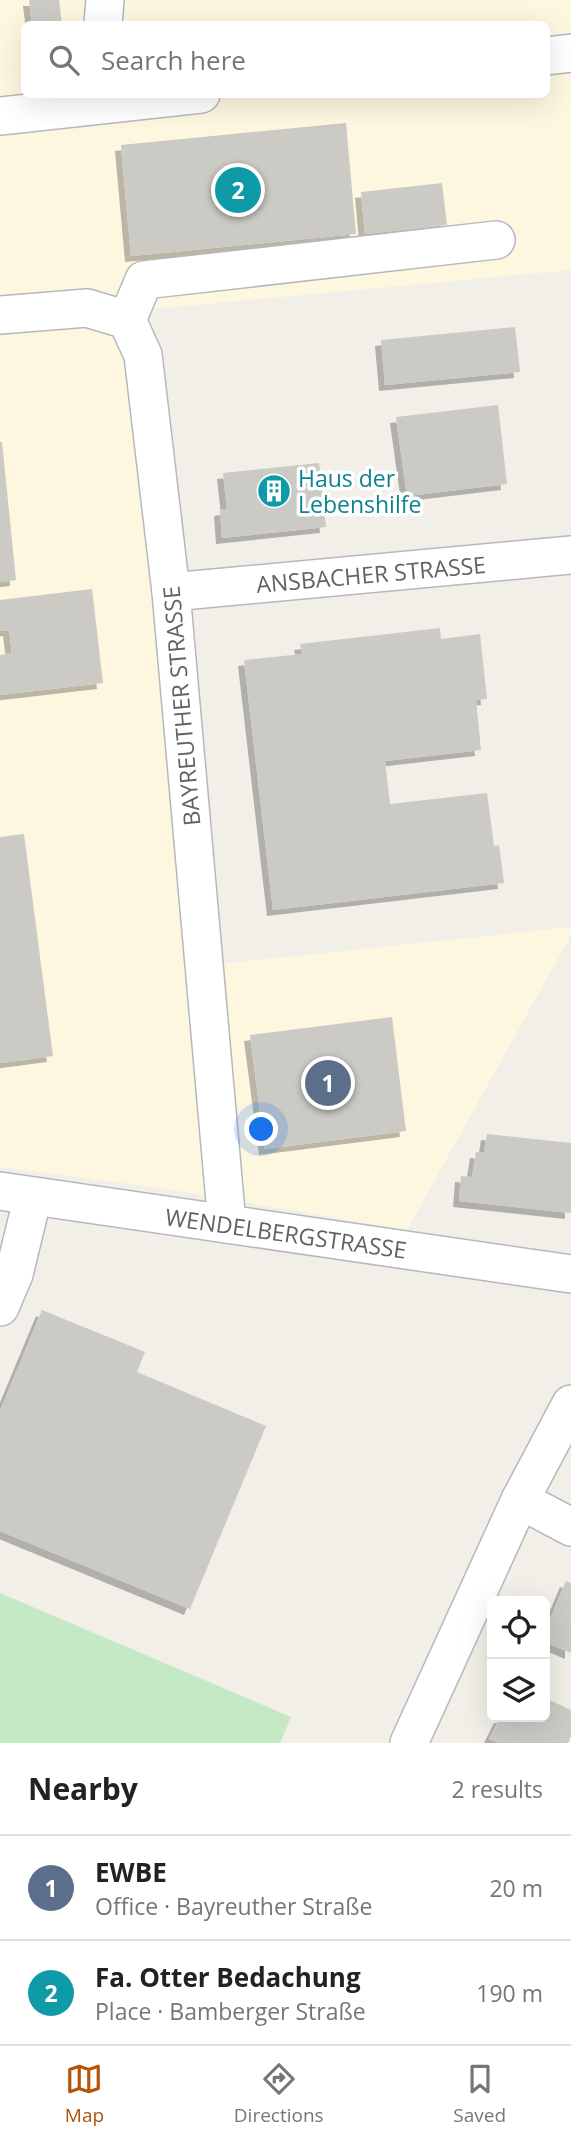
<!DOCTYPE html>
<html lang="en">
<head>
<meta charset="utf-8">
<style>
	:root { --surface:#fff; --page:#f2f2f2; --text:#222; --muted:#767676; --line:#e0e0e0; --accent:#b45309 }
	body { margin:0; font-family:"Open Sans",sans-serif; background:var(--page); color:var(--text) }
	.controls { position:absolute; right:21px; bottom:21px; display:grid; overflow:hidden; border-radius:10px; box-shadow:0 7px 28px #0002 }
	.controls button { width:63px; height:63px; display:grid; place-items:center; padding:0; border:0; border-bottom:2px solid var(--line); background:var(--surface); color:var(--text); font:35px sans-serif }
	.you { position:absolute; left:262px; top:1130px; width:24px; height:24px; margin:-18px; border:5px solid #fff; border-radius:50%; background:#1a73e8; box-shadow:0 0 0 10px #1a73e833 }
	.badge { display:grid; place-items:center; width:46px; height:46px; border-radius:50%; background:var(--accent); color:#fff; font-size:23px; font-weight:700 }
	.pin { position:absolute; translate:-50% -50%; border:4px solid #fff; box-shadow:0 2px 7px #0006 }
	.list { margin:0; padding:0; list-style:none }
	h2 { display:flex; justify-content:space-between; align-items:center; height:91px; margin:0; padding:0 28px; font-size:30px }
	h2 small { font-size:23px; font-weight:400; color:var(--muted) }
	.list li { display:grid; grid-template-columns:46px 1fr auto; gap:21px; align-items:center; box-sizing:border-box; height:105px; padding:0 28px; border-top:2px solid var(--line) }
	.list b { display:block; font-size:26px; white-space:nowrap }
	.list p { margin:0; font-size:23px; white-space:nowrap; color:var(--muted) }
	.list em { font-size:23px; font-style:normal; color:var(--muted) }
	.icon { flex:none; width:38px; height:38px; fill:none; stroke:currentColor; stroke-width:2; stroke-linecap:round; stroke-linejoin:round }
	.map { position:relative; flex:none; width:571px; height:1743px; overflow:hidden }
	.search { position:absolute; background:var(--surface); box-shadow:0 7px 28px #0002; left:21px; right:21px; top:21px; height:77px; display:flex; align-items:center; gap:18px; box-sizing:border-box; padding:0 24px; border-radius:10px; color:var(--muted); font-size:26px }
	.sheet { height:301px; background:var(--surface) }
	nav { display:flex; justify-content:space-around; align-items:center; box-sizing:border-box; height:98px; border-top:2px solid var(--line); background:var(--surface); font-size:19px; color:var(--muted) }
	nav a { display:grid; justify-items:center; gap:4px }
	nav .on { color:var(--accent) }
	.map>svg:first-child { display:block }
	.commercial { fill:#fef7e0; fill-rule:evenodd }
	.green { fill:#c5e8c5 }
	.building { fill:#cccac5; filter:url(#shadow) }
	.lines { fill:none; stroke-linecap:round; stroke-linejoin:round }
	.minor-casing { stroke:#b5b8bc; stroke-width:40 }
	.minor { stroke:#fff; stroke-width:37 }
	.labels { text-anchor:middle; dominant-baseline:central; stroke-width:7; stroke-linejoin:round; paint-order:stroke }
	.culture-label { font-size:23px; fill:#0d838f; stroke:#fff; text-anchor:start }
	.street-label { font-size:23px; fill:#5f6368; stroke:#fff }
</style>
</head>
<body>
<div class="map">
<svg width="571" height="1743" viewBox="0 0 571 1743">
	<defs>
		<filter id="shadow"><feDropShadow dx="-6" dy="6" stdDeviation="0" flood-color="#0004"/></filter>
	</defs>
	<rect width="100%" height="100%" fill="#f1efe8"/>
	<path class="commercial" d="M 0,0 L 571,0 L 571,270 L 141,310 L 220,964 L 571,927 L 571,935 L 407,1230 L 161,1188 L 0,1167 ZM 24,24 L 546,24 L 546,94 L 24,94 Z"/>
	<path class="green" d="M 0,1593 L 291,1717 L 280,1743 L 0,1743 Z"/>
	<g class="building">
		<path d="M 29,0 L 59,0 L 62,24 L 32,24 Z"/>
		<path d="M 346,123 L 356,234 L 131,256 L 121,145 Z"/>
		<path d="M 442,183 L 447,225 L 365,234 L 361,192 Z"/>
		<path d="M 515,327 L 520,372 L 385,385 L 381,340 Z"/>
		<path d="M 498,405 L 507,484 L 407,496 L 396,417 Z"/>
		<path d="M 0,442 L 2,442 L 16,580 L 0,582 Z"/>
		<path d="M 319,463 L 326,527 L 222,538 L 220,510 L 227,509 L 223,473 Z"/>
		<path d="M 92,589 L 103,683 L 0,695 L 0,655 L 12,653 L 9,630 L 0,631 L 0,600 Z"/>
		<path d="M 440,628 L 441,639 L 480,634 L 487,699 L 476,700 L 481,750 L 385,761 L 390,804 L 487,793 L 494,846 L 499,845 L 504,883 L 273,910 L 244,660 L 302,654 L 300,644 Z"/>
		<path d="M 24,834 L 53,1056 L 0,1063 L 0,837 Z"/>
		<path d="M 392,1017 L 406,1131 L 265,1149 L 250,1035 Z"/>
		<path d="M 487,1134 L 571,1143 L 571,1213 L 459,1201 L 461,1176 L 472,1177 L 476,1152 L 484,1153 Z"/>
		<path d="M 42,1310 L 145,1352 L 137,1372 L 266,1426 L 190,1609 L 0,1531 L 0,1411 Z"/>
		<path d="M 566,1581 L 571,1583 L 571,1653 L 545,1642 L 545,1631 Z"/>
		<path d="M 545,1698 L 571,1710 L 571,1736 L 568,1743 L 499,1743 L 489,1739 L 500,1717 L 545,1717 Z"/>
	</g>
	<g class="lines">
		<g class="minor-casing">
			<g id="minor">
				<path d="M 103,24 L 105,0"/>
				<path d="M 546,56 L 571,53"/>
				<path d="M 0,116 L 201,94"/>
				<path d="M 0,315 L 87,308 L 127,320 L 143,355 L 171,592 L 227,1224"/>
				<path d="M 127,320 L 144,280 L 496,240"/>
				<path d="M 171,592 L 571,555"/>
				<path d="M 0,1191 L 571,1274"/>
				<path d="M 0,1307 L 14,1274 L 33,1196"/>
				<path d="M 520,1500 L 571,1527"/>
				<path d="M 409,1743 L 520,1500 L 571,1404"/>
			</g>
		</g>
		<use href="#minor" class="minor"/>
	</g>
	<defs>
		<g id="building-disc" transform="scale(1.75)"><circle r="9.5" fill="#0f9aa8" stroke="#fff"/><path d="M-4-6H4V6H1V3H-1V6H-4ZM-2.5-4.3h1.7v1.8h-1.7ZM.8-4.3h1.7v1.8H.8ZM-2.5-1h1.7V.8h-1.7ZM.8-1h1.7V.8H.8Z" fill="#fff"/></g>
	</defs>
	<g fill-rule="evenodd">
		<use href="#building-disc" x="274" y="491"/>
	</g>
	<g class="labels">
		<g class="culture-label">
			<text x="298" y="478">Haus der<tspan x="298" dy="26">Lebenshilfe</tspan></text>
		</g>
		<g class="street-label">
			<text transform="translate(371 574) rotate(-5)">ANSBACHER STRASSE</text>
			<text transform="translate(181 706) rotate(-95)">BAYREUTHER STRASSE</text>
			<text transform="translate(286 1233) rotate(8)">WENDELBERGSTRASSE</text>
		</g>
	</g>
</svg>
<div class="controls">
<button><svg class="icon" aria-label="locate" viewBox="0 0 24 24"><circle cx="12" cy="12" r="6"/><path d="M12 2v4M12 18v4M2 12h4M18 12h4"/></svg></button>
<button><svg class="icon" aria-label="layers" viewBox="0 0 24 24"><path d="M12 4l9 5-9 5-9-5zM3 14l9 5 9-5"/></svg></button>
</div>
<div class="you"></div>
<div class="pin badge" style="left:328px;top:1083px;background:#5c6f8a">1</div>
<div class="pin badge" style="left:238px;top:190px;background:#0f9aa8">2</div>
<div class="search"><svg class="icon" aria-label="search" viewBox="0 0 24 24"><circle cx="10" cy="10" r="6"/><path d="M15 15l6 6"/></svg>Search here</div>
</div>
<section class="sheet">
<h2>Nearby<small>2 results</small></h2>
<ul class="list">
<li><span class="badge" style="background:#5c6f8a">1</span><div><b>EWBE</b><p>Office · Bayreuther Straße</p></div><em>20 m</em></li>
<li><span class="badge" style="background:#0f9aa8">2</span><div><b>Fa. Otter Bedachung</b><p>Place · Bamberger Straße</p></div><em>190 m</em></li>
</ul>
</section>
<nav>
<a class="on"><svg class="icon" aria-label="map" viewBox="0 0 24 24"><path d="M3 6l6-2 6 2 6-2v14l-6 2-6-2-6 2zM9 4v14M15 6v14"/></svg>Map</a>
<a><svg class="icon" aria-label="directions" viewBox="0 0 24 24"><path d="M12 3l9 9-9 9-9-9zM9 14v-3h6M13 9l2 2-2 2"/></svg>Directions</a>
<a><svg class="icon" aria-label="saved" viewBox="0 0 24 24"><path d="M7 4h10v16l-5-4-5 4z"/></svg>Saved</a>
</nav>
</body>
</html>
